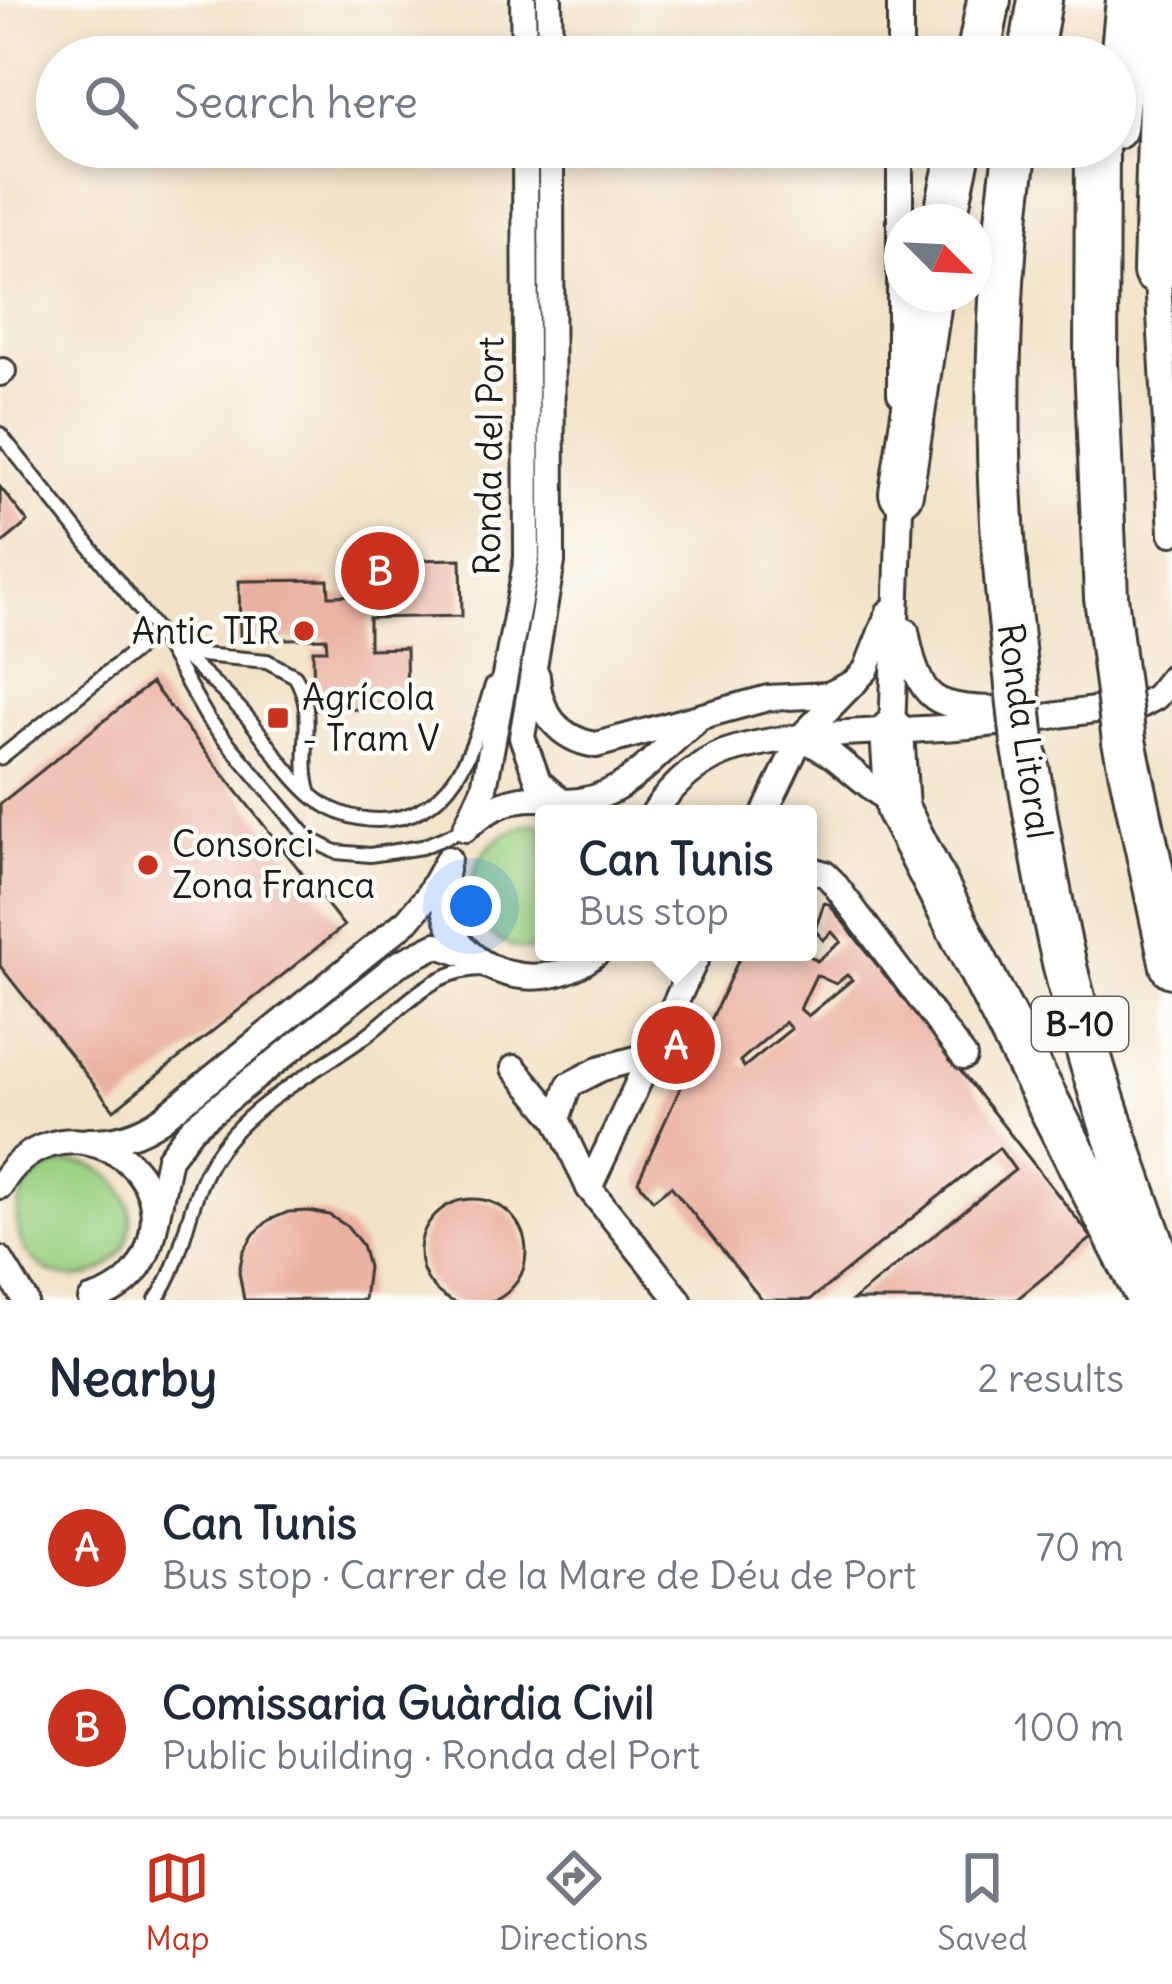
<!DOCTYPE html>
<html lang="en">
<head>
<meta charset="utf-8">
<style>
	:root { --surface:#fff; --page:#f6f6f7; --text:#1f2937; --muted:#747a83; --line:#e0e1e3; --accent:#c8321e }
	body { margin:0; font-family:Delius,sans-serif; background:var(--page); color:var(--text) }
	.compass { position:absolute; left:884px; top:204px; width:108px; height:108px; border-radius:50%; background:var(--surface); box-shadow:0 6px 18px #0003; rotate:114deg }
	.you { position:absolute; left:471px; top:906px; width:42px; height:42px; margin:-30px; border:9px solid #fff; border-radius:50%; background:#1a73e8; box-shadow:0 0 0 18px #1a73e833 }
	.badge { display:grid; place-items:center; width:78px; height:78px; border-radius:50%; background:var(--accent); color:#fff; font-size:39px; font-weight:700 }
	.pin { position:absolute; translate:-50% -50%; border:6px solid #fff; box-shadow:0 3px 12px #0006 }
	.popup { position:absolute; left:535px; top:805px; width:282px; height:156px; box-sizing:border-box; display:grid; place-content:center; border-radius:12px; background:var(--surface); filter:drop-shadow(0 3px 9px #0005); font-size:39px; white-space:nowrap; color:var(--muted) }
	.popup b { font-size:45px; color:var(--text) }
	.popup::after { content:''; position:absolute; left:50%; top:100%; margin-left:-24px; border:24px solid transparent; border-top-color:var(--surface) }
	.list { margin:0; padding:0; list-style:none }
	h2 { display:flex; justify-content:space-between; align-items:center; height:156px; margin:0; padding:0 48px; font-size:51px }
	h2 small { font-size:39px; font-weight:400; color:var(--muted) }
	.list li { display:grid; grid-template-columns:78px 1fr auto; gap:36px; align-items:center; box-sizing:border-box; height:180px; padding:0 48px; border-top:3px solid var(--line) }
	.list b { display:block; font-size:45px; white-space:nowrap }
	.list p { margin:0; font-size:39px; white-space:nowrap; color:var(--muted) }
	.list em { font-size:39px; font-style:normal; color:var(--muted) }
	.icon { flex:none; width:66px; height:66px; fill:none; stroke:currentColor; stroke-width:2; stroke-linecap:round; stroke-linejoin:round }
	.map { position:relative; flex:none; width:1172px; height:1300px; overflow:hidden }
	.search { position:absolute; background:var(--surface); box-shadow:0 6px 18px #0003; left:36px; right:36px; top:36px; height:132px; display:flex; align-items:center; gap:30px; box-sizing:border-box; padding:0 42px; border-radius:66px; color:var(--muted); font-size:45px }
	.sheet { height:516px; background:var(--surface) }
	nav { display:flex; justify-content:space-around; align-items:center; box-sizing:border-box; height:168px; border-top:3px solid var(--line); background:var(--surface); font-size:33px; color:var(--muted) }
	nav a { display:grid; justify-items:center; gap:6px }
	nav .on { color:var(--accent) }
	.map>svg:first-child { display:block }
	.green { fill:#9bd183; stroke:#5c7650; stroke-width:3 }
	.building { fill:#eab1a2; fill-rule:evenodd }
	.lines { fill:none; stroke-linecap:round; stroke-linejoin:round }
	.lane-casing { stroke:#3c3a36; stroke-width:18 }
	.street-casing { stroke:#3c3a36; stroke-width:30 }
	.highway-casing { stroke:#3c3a36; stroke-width:48 }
	.lane { stroke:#fff; stroke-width:12 }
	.street { stroke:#fff; stroke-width:24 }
	.highway { stroke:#fff; stroke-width:42 }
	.highway-bridge-casing { stroke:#3c3a36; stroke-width:48; stroke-linecap:butt }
	.highway-bridge { stroke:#fff; stroke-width:42 }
	.poi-dot { fill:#c8321e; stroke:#fdfcf7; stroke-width:4.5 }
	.labels { text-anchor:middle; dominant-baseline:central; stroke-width:9; stroke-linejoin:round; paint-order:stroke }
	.shield { fill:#fdfcf7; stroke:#605f5e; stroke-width:3 }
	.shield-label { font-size:33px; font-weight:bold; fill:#1c1c1c }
	.street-label { font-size:36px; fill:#1c1c1c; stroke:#fdfcf7 }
	.poi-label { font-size:36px; fill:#1c1c1c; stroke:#fdfcf7; text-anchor:start }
</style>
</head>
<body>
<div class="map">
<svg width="1172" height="1300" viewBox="0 0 1172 1300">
	<rect width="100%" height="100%" fill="#fdfcf7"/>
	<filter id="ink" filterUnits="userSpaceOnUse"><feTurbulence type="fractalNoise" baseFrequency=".00833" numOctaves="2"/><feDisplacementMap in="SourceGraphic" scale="24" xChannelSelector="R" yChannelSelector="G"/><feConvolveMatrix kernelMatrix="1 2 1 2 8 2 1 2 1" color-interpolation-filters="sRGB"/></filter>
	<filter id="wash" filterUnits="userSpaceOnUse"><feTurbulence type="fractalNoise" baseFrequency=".004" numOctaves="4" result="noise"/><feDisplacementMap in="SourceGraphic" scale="48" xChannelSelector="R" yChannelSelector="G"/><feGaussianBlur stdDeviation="2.7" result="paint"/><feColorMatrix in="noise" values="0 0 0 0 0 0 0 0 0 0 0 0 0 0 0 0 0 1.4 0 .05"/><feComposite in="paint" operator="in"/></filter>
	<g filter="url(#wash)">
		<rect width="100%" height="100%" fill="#f2e2c7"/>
		<g class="green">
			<path d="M 533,824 L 544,826 L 544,950 C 456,956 444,842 533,824 Z"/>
			<circle cx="74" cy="1220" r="57"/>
		</g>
		<g id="blocks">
			<g class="building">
				<path d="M 0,487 L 28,522 L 0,545 Z"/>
				<path d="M 461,559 L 462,616 L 369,618 L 369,649 L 406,648 L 407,708 L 314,710 L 313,650 L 327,650 L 326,638 L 246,640 L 240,636 L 239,581 L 328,580 L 329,596 L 369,595 L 368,561 Z"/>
				<path d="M 151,683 L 344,926 L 114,1110 L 0,966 L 0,804 Z"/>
				<path d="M 824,903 L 829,904 L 1092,1238 L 1016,1300 L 853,1300 L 1015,1170 L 999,1148 L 810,1300 L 762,1300 L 671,1186 L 653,1200 L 638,1181 L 742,952 L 805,952 L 817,961 L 841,942 L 832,932 L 823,940 L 815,930 ZM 816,975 L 836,984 L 847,975 L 852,980 L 808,1016 L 800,1009 ZM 785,1022 L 791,1029 L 744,1067 L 740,1061 Z"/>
				<circle cx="473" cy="1252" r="53"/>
				<path d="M 309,1211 L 329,1215 L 348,1227 L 362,1245 L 368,1267 L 364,1300 L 244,1300 L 239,1272 L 243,1252 L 254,1234 L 269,1220 L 288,1212 Z"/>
			</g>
		</g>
	</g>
	<g filter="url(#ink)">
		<use href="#blocks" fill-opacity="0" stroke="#3c3a36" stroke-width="3"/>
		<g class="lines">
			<g class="lane-casing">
				<g id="lane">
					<path d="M 0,434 L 158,632 L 208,719 L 308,838 L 336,852 L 370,855 L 422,847 L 465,829"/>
					<path d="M 167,641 C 194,666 223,689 247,717 C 268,742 286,773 311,795 C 329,811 354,820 378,820 C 455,819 474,746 492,685"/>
					<path d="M 180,653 L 267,661 L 295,676 C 318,713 298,752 309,791"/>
					<path d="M 0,758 L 158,632"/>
					<path d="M 156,1300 C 184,1260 185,1214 206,1172 C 238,1107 312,1076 367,1035 C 391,1017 413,993 440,979 C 454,972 469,969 485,969"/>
				</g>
			</g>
			<g class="street-casing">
				<g id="street">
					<path d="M 523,0 L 524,57"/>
					<path d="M 549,0 L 550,57"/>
					<path d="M 900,0 L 900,57"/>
					<path d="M 551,147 L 552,562 L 522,737 L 538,781 L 562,802"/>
					<path d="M 1157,260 L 1172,533"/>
					<path d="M 0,373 L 3,371"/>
					<path d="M 900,393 L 900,147"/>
					<path d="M 906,631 C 920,707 935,707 1008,710"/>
					<path d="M 537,676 C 539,713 559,739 596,745 L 768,698 L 828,695 L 855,682"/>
					<path d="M 892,731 L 901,482"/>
					<path d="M 801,737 L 832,755 L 897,808"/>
					<path d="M 565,802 C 624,802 651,757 694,723"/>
					<path d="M 653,814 C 672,784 703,757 739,748 C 813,729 893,733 968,726 C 1027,721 1085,710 1143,704 L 1156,697 L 1172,677"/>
					<path d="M 764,814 L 801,737 L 866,670 L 889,612"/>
					<path d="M 470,824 C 504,795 547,788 586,814"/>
					<path d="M 465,829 L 484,788 L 527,558 L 525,147"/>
					<path d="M 808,869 L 825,874 L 833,882 L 964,1057"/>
					<path d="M 446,870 C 426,961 532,1009 598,952"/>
					<path d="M 514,1068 L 557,1119 L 589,1188 L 679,1300"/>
					<path d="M 557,1119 L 569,1085 L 602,1068 L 651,1055"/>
					<path d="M 88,1141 C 117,1141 139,1135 163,1118 L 408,920 L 427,897 L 448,859"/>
					<path d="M 0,1186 C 50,1098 180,1152 149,1246 C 140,1274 119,1292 91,1300"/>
					<path d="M 589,1188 L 699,952"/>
					<path d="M 153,1235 L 169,1158 L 192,1128 L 398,964 L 437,945 L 474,957"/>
					<path d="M 0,1259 L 25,1300"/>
				</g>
			</g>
			<g class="highway-casing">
				<g id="highway">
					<path d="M 978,57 L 989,0"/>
					<path d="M 1030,57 L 1040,0"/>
					<path d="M 1115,128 L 1128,0"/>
					<path d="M 1097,147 L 1096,363 L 1106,597"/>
					<path d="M 944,222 L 960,147"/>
					<path d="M 1155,272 L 1163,0"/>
					<path d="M 901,493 L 931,294"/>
					<path d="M 1009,610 C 994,458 994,298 1016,147"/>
					<path d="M 892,731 L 897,808 L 1149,1300"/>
					<path d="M 1124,741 L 1172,966"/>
					<path d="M 1023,742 C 1037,821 1049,901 1068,979 C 1096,1088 1133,1192 1172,1297"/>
				</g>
			</g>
			<use href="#lane" class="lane"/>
			<use href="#street" class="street"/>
			<use href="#highway" class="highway"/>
			<g class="highway-bridge-casing">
				<g id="highway-bridge">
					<path d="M 1106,597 L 1124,741"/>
					<path d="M 1009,610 L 1023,742"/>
				</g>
			</g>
			<use href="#highway-bridge" class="highway-bridge"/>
		</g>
	</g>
	<g class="poi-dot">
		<circle cx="304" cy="631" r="12"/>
		<rect x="266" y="706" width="24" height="24" rx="6"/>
		<circle cx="148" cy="865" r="12"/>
	</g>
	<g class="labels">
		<rect class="shield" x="1032" y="997" width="96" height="54" rx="9"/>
		<g class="shield-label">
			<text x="1080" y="1024">B-10</text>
		</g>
		<g class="street-label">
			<text transform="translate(489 456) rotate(-89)">Ronda del Port</text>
			<text transform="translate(1025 731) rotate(82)">Ronda Litoral</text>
		</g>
		<g class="poi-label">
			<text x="280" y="631" text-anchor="end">Antic TIR</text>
			<text x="302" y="697">Agrícola<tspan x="302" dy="41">- Tram V</tspan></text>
			<text x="172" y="844">Consorci<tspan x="172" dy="41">Zona Franca</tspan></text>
		</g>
	</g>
</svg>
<svg class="compass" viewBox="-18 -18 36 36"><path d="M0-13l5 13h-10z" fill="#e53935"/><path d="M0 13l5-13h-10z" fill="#747a83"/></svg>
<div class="you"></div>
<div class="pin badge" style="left:676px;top:1045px">A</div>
<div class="popup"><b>Can Tunis</b>Bus stop</div>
<div class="pin badge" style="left:380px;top:571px">B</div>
<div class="search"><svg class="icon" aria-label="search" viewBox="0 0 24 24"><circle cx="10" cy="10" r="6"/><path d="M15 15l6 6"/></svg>Search here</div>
</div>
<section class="sheet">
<h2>Nearby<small>2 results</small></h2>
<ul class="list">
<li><span class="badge">A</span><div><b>Can Tunis</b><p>Bus stop · Carrer de la Mare de Déu de Port</p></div><em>70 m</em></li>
<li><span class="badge">B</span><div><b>Comissaria Guàrdia Civil</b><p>Public building · Ronda del Port</p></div><em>100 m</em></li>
</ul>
</section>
<nav>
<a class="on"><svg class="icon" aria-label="map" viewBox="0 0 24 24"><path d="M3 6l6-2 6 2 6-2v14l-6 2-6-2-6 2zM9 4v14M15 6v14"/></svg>Map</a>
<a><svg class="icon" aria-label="directions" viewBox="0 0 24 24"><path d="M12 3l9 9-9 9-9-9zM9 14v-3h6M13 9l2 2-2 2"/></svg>Directions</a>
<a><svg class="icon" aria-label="saved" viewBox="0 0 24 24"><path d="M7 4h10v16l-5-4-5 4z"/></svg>Saved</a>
</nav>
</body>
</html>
